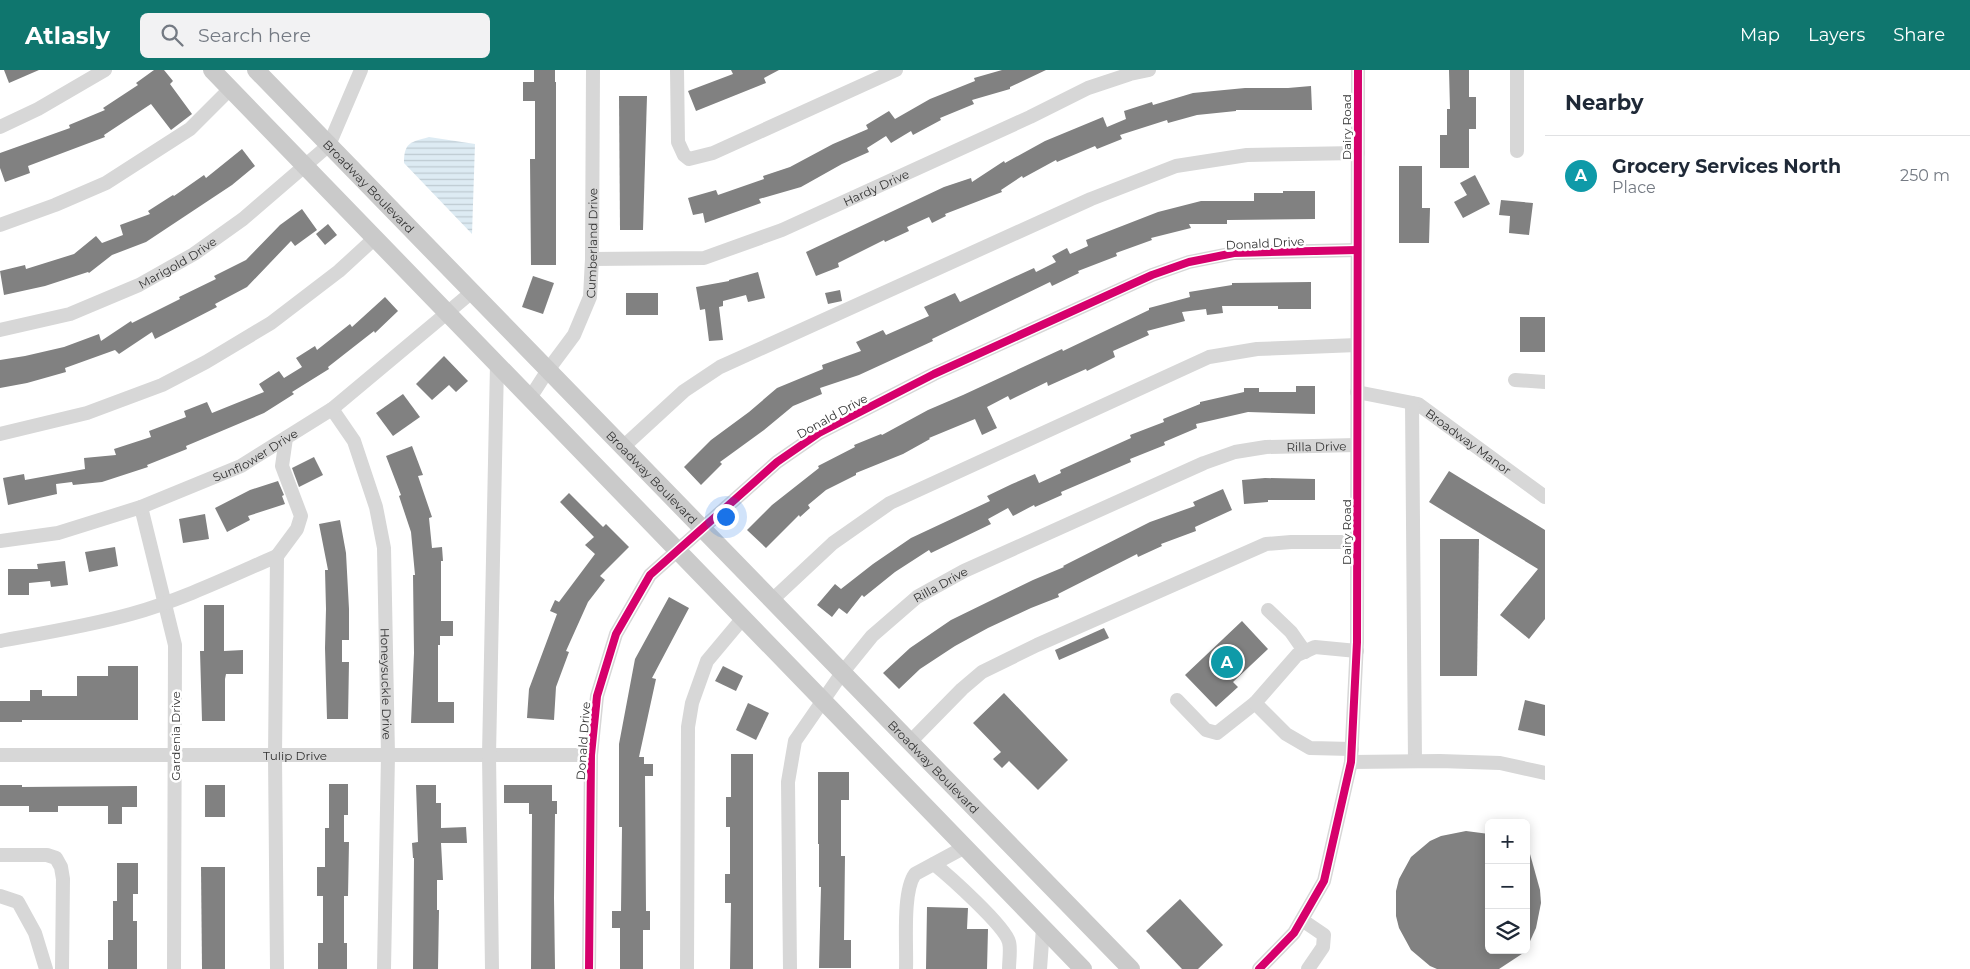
<!DOCTYPE html>
<html lang="en">
<head>
<meta charset="utf-8">
<style>
	:root { --surface:#fff; --page:#f2f2f3; --text:#1f2937; --muted:#747a83; --line:#e0e1e3; --accent:#0f766e }
	body { margin:0; font-family:Montserrat,sans-serif; background:var(--page); color:var(--text) }
	.controls { position:absolute; right:15px; bottom:15px; display:grid; overflow:hidden; border-radius:8px; box-shadow:0 2px 12px #0003 }
	.controls button { width:45px; height:45px; display:grid; place-items:center; padding:0; border:0; border-bottom:1px solid var(--line); background:var(--surface); color:var(--text); font:25px sans-serif }
	.you { position:absolute; left:725px; top:446px; width:18px; height:18px; margin:-12px; border:4px solid #fff; border-radius:50%; background:#1a73e8; box-shadow:0 0 0 8px #1a73e833 }
	.badge { display:grid; place-items:center; width:32px; height:32px; border-radius:50%; background:var(--accent); color:#fff; font-size:16px; font-weight:700 }
	.pin { position:absolute; translate:-50% -50%; border:2px solid #fff; box-shadow:0 1px 5px #0006 }
	.list { margin:0; padding:0; list-style:none }
	h2 { display:flex; justify-content:space-between; align-items:center; height:65px; margin:0; padding:0 20px; font-size:21px }
	h2 small { font-size:16px; font-weight:400; color:var(--muted) }
	.list li { display:grid; grid-template-columns:32px 1fr auto; gap:15px; align-items:center; box-sizing:border-box; height:80px; padding:0 20px; border-top:1px solid var(--line) }
	.list b { display:block; font-size:19px; white-space:nowrap }
	.list p { margin:0; font-size:16px; white-space:nowrap; color:var(--muted) }
	.list em { font-size:16px; font-style:normal; color:var(--muted) }
	.icon { flex:none; width:28px; height:28px; fill:none; stroke:currentColor; stroke-width:2; stroke-linecap:round; stroke-linejoin:round }
	.map { position:relative; flex:none; width:1545px; height:899px; overflow:hidden }
	header { display:flex; align-items:center; gap:30px; box-sizing:border-box; height:70px; padding:0 25px; background:var(--accent); color:#fff }
	header strong { font-size:24px }
	nav { display:flex; gap:28px; margin-inline-start:auto; font-size:18px }
	.search { width:350px; height:45px; background:var(--page); display:flex; align-items:center; gap:12px; box-sizing:border-box; padding:0 18px; border-radius:8px; color:var(--muted); font-size:19px }
	main { display:flex }
	aside { flex:1; background:var(--surface) }
	.map>svg:first-child { display:block }
	.water { fill:url(#water-rules) }
	.building { fill:#818181 }
	.lines { fill:none; stroke-linecap:round; stroke-linejoin:round }
	.minor { stroke:#d7d7d7; stroke-width:14 }
	.major { stroke:#cacaca; stroke-width:18 }
	.cycleway-casing { stroke:#fff; stroke-width:11 }
	.cycleway { stroke:#d6006c; stroke-width:8 }
	.labels { text-anchor:middle; dominant-baseline:central; stroke-width:5; stroke-linejoin:round; paint-order:stroke }
	.street-label { font-size:12px; fill:#333; stroke:#fff }
</style>
</head>
<body>
<header>
<strong>Atlasly</strong>
<div class="search"><svg class="icon" aria-label="search" viewBox="0 0 24 24"><circle cx="10" cy="10" r="6"/><path d="M15 15l6 6"/></svg>Search here</div>
<nav><a>Map</a><a>Layers</a><a>Share</a></nav>
</header>
<main>
<div class="map">
<svg width="1545" height="899" viewBox="0 0 1545 899">
	<defs>
		<pattern id="water-rules" width="6" height="5" patternUnits="userSpaceOnUse" patternTransform="scale(1.25)"><rect width="6" height="5" fill="#ddebf3"/><path d="M0 2.5h6" fill="none" stroke="#becad1"/></pattern>
	</defs>
	<rect width="100%" height="100%" fill="#fff"/>
	<path class="water" d="M 429,67 L 475,74 L 472,164 L 404,93 C 404,72 411,72 429,67 Z"/>
	<g class="building">
		<path d="M 4,0 L 39,0 L 9,13 Z"/>
		<path d="M 154,0 L 164,0 L 173,11 L 170,14 L 192,44 L 171,60 L 151,34 L 104,65 L 105,67 L 28,96 L 30,103 L 5,112 L 0,98 L 0,83 L 70,58 L 69,55 L 105,40 L 103,38 L 138,15 L 136,13 Z"/>
		<path d="M 534,0 L 555,0 L 555,12 L 556,12 L 556,195 L 531,195 L 530,89 L 535,89 L 535,31 L 523,31 L 523,12 L 534,12 Z"/>
		<path d="M 731,0 L 779,0 L 764,8 L 766,13 L 696,41 L 688,21 L 733,4 Z"/>
		<path d="M 1002,0 L 1046,0 L 1010,17 L 1010,19 L 972,30 L 974,34 L 940,48 L 941,50 L 913,65 L 911,61 L 891,73 L 886,66 L 867,78 L 869,82 L 842,94 L 801,117 L 759,129 L 761,133 L 705,153 L 703,143 L 693,145 L 688,128 L 716,120 L 718,125 L 764,109 L 763,106 L 790,97 L 833,74 L 868,59 L 866,55 L 889,41 L 895,49 L 930,29 L 975,11 L 974,8 Z"/>
		<path d="M 1449,0 L 1469,0 L 1469,27 L 1476,27 L 1476,59 L 1469,59 L 1469,98 L 1440,98 L 1440,65 L 1447,65 L 1447,39 L 1450,39 Z"/>
		<path d="M 1311,16 L 1312,40 L 1236,40 L 1236,41 L 1197,45 L 1168,53 L 1167,50 L 1120,65 L 1122,69 L 1097,79 L 1095,76 L 1057,92 L 1056,90 L 1023,108 L 1022,106 L 1001,120 L 1002,122 L 945,144 L 946,146 L 932,153 L 929,147 L 907,157 L 909,161 L 885,172 L 884,170 L 838,193 L 839,197 L 816,206 L 806,182 L 944,117 L 971,108 L 972,112 L 1004,91 L 1005,93 L 1045,71 L 1103,47 L 1107,57 L 1126,49 L 1124,41 L 1152,32 L 1153,35 L 1193,23 L 1245,18 L 1288,18 Z"/>
		<path d="M 619,26 L 647,26 L 643,160 L 620,160 Z"/>
		<path d="M 242,79 L 255,96 L 232,115 L 146,172 L 112,185 L 89,203 L 88,202 L 45,216 L 4,225 L 0,201 L 25,195 L 26,199 L 74,184 L 96,166 L 102,173 L 123,165 L 120,155 L 150,144 L 148,141 L 173,125 L 174,126 L 204,105 L 206,108 Z"/>
		<path d="M 1399,96 L 1422,96 L 1422,138 L 1430,138 L 1429,173 L 1399,173 Z"/>
		<path d="M 1475,105 L 1490,134 L 1463,148 L 1454,132 L 1467,125 L 1460,113 Z"/>
		<path d="M 1283,121 L 1315,121 L 1315,149 L 1227,150 L 1227,154 L 1189,154 L 1191,158 L 1151,168 L 1152,170 L 1116,183 L 1117,186 L 1078,201 L 1079,203 L 1052,216 L 1050,212 L 932,269 L 933,271 L 859,305 L 820,318 L 822,324 L 793,336 L 764,360 L 720,392 L 722,394 L 701,415 L 684,397 L 711,370 L 749,342 L 777,318 L 823,299 L 822,295 L 861,281 L 856,272 L 883,260 L 886,265 L 929,246 L 924,237 L 955,223 L 960,232 L 1034,198 L 1036,202 L 1056,192 L 1052,186 L 1067,178 L 1070,184 L 1088,176 L 1086,170 L 1158,142 L 1201,131 L 1254,131 L 1254,123 L 1283,123 Z"/>
		<path d="M 1501,130 L 1533,133 L 1529,165 L 1509,163 L 1510,146 L 1499,145 Z"/>
		<path d="M 302,139 L 317,160 L 295,176 L 291,171 L 247,217 L 215,234 L 217,237 L 155,269 L 152,262 L 119,284 L 115,280 L 65,298 L 66,302 L 27,313 L 0,318 L 0,290 L 25,286 L 64,277 L 99,264 L 101,271 L 131,251 L 132,253 L 180,229 L 179,227 L 216,209 L 214,206 L 246,190 L 280,155 Z"/>
		<path d="M 328,154 L 337,165 L 325,175 L 316,164 Z"/>
		<path d="M 758,202 L 765,228 L 748,232 L 746,225 L 723,231 L 723,236 L 719,237 L 723,270 L 709,271 L 705,239 L 700,240 L 696,217 L 729,211 L 729,210 Z"/>
		<path d="M 533,206 L 554,213 L 543,244 L 522,237 Z"/>
		<path d="M 1311,212 L 1311,239 L 1278,239 L 1278,236 L 1222,236 L 1223,243 L 1207,245 L 1206,239 L 1182,242 L 1185,251 L 1147,261 L 1149,265 L 1113,281 L 1115,287 L 1087,301 L 1086,299 L 1048,316 L 1047,312 L 1010,330 L 1008,326 L 987,337 L 997,358 L 982,365 L 975,349 L 929,368 L 930,369 L 903,384 L 856,403 L 856,405 L 826,420 L 808,435 L 810,438 L 800,447 L 799,445 L 766,478 L 747,460 L 772,435 L 819,398 L 818,396 L 855,377 L 854,375 L 881,364 L 882,365 L 928,340 L 963,325 L 1062,279 L 1063,281 L 1149,240 L 1149,238 L 1190,227 L 1189,222 L 1232,215 L 1232,213 Z"/>
		<path d="M 840,220 L 842,231 L 828,234 L 825,223 Z"/>
		<rect x="626" y="223" width="32" height="22"/>
		<path d="M 385,227 L 398,241 L 375,263 L 374,261 L 328,297 L 329,299 L 292,322 L 294,324 L 264,343 L 186,376 L 187,379 L 147,395 L 148,397 L 102,412 L 73,415 L 72,412 L 56,414 L 57,424 L 8,435 L 3,408 L 24,404 L 25,410 L 85,399 L 84,388 L 116,385 L 114,379 L 151,367 L 149,361 L 186,347 L 184,341 L 207,332 L 212,343 L 264,322 L 259,314 L 279,301 L 284,308 L 302,297 L 296,288 L 315,276 L 317,280 L 350,254 L 352,257 Z"/>
		<rect x="1520" y="247" width="25" height="35"/>
		<path d="M 444,286 L 468,311 L 456,322 L 449,315 L 432,330 L 416,314 Z"/>
		<path d="M 1296,316 L 1315,316 L 1315,344 L 1248,342 L 1196,354 L 1197,358 L 1164,372 L 1165,375 L 1130,389 L 1131,392 L 1061,422 L 1062,425 L 1035,437 L 1034,435 L 1013,446 L 1008,438 L 988,449 L 991,454 L 931,483 L 929,480 L 895,502 L 864,527 L 862,525 L 847,544 L 839,538 L 832,547 L 817,535 L 835,514 L 841,519 L 873,494 L 911,468 L 990,431 L 987,426 L 1012,414 L 1035,404 L 1039,413 L 1061,403 L 1060,400 L 1131,368 L 1130,365 L 1164,352 L 1163,349 L 1200,334 L 1200,332 L 1244,322 L 1244,318 L 1259,318 L 1259,322 L 1296,322 Z"/>
		<path d="M 403,324 L 420,347 L 393,366 L 376,343 Z"/>
		<path d="M 412,376 L 423,405 L 418,406 L 432,447 L 429,448 L 432,478 L 442,477 L 443,491 L 441,491 L 441,551 L 453,551 L 453,566 L 440,566 L 440,575 L 438,575 L 438,632 L 454,632 L 454,653 L 411,653 L 414,583 L 413,505 L 415,505 L 411,462 L 399,426 L 401,425 L 386,386 Z"/>
		<path d="M 314,387 L 323,405 L 299,417 L 292,398 Z"/>
		<path d="M 1449,401 L 1545,460 L 1545,549 L 1529,569 L 1500,545 L 1538,499 L 1429,432 Z"/>
		<path d="M 1265,408 L 1315,409 L 1315,430 L 1268,430 L 1268,432 L 1244,434 L 1242,410 Z"/>
		<path d="M 278,411 L 284,425 L 282,426 L 285,434 L 248,446 L 250,450 L 227,462 L 215,438 L 250,420 Z"/>
		<path d="M 1223,419 L 1232,440 L 1195,457 L 1196,461 L 1161,474 L 1162,476 L 1138,487 L 1137,484 L 1058,524 L 1059,527 L 1031,538 L 988,558 L 955,576 L 920,599 L 899,619 L 883,603 L 910,578 L 951,550 L 1033,510 L 1064,497 L 1063,496 L 1150,452 L 1195,436 L 1193,432 Z"/>
		<path d="M 569,423 L 603,457 L 606,454 L 629,477 L 600,506 L 605,510 L 588,532 L 566,581 L 569,582 L 556,617 L 554,650 L 527,648 L 529,619 L 557,544 L 550,541 L 555,530 L 559,532 L 595,484 L 585,475 L 594,467 L 560,432 Z"/>
		<path d="M 205,444 L 209,469 L 183,473 L 179,449 Z"/>
		<path d="M 340,450 L 346,483 L 349,539 L 349,570 L 342,570 L 342,592 L 349,592 L 348,649 L 327,649 L 325,578 L 326,539 L 325,500 L 328,500 L 319,454 Z"/>
		<path d="M 1440,469 L 1479,469 L 1477,606 L 1440,606 Z"/>
		<path d="M 115,477 L 118,496 L 89,502 L 85,482 Z"/>
		<path d="M 65,491 L 68,515 L 51,517 L 50,511 L 29,513 L 29,525 L 8,525 L 8,499 L 38,499 L 37,494 Z"/>
		<path d="M 669,527 L 689,538 L 652,608 L 656,609 L 639,687 L 644,687 L 644,694 L 653,694 L 653,706 L 645,706 L 646,841 L 650,841 L 650,860 L 643,860 L 643,899 L 620,899 L 620,858 L 612,858 L 612,841 L 621,841 L 622,757 L 619,757 L 619,674 L 635,589 Z"/>
		<path d="M 204,535 L 224,535 L 224,581 L 243,580 L 243,604 L 226,604 L 225,609 L 225,651 L 202,651 L 200,581 L 204,581 Z"/>
		<path d="M 1242,551 L 1268,579 L 1233,612 L 1238,617 L 1216,637 L 1185,605 Z"/>
		<path d="M 1104,558 L 1109,568 L 1059,590 L 1055,580 Z"/>
		<path d="M 108,596 L 138,596 L 138,650 L 22,650 L 22,652 L 0,652 L 0,631 L 30,631 L 30,620 L 42,620 L 42,626 L 77,626 L 77,606 L 108,606 Z"/>
		<path d="M 723,596 L 743,606 L 736,621 L 715,611 Z"/>
		<path d="M 1004,623 L 1068,690 L 1038,720 L 1009,691 L 1002,698 L 993,689 L 1001,682 L 973,653 Z"/>
		<path d="M 1525,630 L 1545,635 L 1545,666 L 1518,660 Z"/>
		<path d="M 748,633 L 769,643 L 756,670 L 736,660 Z"/>
		<path d="M 731,684 L 753,684 L 753,899 L 730,899 L 731,833 L 725,833 L 725,804 L 730,804 L 730,757 L 726,757 L 726,727 L 731,727 Z"/>
		<path d="M 818,702 L 849,702 L 849,730 L 841,730 L 841,786 L 845,786 L 844,870 L 851,870 L 851,898 L 819,898 L 821,817 L 819,817 L 819,774 L 818,774 Z"/>
		<path d="M 329,714 L 348,714 L 348,745 L 344,745 L 344,772 L 349,772 L 348,826 L 344,826 L 344,873 L 347,873 L 347,899 L 318,899 L 318,873 L 323,873 L 323,826 L 317,826 L 317,797 L 325,797 L 325,758 L 329,758 Z"/>
		<path d="M 0,715 L 22,715 L 22,717 L 137,716 L 137,737 L 122,737 L 122,754 L 108,754 L 108,736 L 58,736 L 58,742 L 29,742 L 29,736 L 0,736 Z"/>
		<rect x="205" y="715" width="20" height="32"/>
		<path d="M 416,715 L 436,715 L 436,733 L 441,733 L 441,758 L 466,757 L 467,773 L 441,773 L 443,810 L 437,810 L 437,840 L 439,840 L 438,899 L 413,899 L 414,788 L 413,788 L 412,773 L 418,772 Z"/>
		<path d="M 504,715 L 552,715 L 552,731 L 557,731 L 557,744 L 555,744 L 554,828 L 555,899 L 531,899 L 532,744 L 529,744 L 529,733 L 504,733 Z"/>
		<path d="M 1466,761 L 1489,764 L 1489,880 L 1528,880 L 1499,899 L 1437,899 L 1430,896 L 1411,880 L 1399,858 L 1396,846 L 1396,821 L 1399,809 L 1411,787 L 1430,771 L 1441,766 Z"/>
		<path d="M 1530,784 L 1540,820 L 1541,833 L 1536,858 L 1526,880 L 1526,785 Z"/>
		<path d="M 117,793 L 138,793 L 138,824 L 133,824 L 133,851 L 137,851 L 137,899 L 108,899 L 108,870 L 113,870 L 113,831 L 117,831 Z"/>
		<path d="M 201,797 L 225,797 L 225,899 L 202,899 Z"/>
		<path d="M 1180,829 L 1223,875 L 1198,899 L 1182,899 L 1146,861 Z"/>
		<path d="M 927,837 L 968,838 L 967,859 L 988,859 L 987,899 L 926,899 Z"/>
	</g>
	<g class="lines">
		<g class="minor">
			<path d="M 677,0 L 678,72 L 684,85 L 689,89 L 713,83 L 896,0"/>
			<path d="M 0,57 L 38,39 L 105,0"/>
			<path d="M 1517,81 L 1517,0"/>
			<path d="M 0,155 L 55,135 L 106,113 L 190,59 L 230,19"/>
			<path id="s1" d="M 592,189 L 704,188 L 782,160 L 1030,47 L 1088,18 L 1130,4 L 1149,0"/>
			<path id="s2" d="M 0,260 L 70,244 L 139,215 L 194,184 L 243,149 L 329,75 L 361,0"/>
			<path d="M 1515,310 L 1545,312"/>
			<path id="s3" d="M 1357,322 L 1418,334 L 1545,427"/>
			<path id="s4" d="M 530,328 L 548,300 L 574,265 L 590,227 L 592,189 L 593,0"/>
			<path d="M 1412,333 L 1415,691"/>
			<path id="s5" d="M 332,339 L 354,371 L 376,437 L 384,478 L 388,685 L 384,899"/>
			<path d="M 0,364 L 87,343 L 162,315 L 206,292 L 271,253 L 339,201 L 375,168"/>
			<path d="M 623,377 L 684,321 L 720,297 L 1091,129 L 1176,96 L 1247,85 L 1358,83"/>
			<path d="M 141,437 L 175,575 L 174,899"/>
			<path id="s6" d="M 0,471 L 58,463 L 141,437 L 241,396 L 332,339 L 472,222"/>
			<path d="M 277,486 L 297,459 L 301,446 L 282,396 L 286,368"/>
			<path d="M 772,530 L 833,473 L 890,433 L 1209,287 L 1257,279 L 1357,275"/>
			<path d="M 1268,540 L 1291,562 L 1305,582"/>
			<path d="M 0,571 C 44,563 88,556 131,544 C 181,530 229,507 277,486 L 275,686 L 277,899"/>
			<path d="M 1177,630 L 1206,660 L 1217,663 L 1255,633"/>
			<path d="M 910,672 L 962,619 L 982,602 L 1037,575 L 1266,474 L 1291,472 L 1357,472"/>
			<path d="M 1352,679 L 1310,678 L 1286,664 L 1255,633 L 1297,585 L 1315,577 L 1357,581"/>
			<path id="s7" d="M 0,685 L 591,685"/>
			<path d="M 1351,692 L 1440,691 L 1500,693 L 1545,703"/>
			<path d="M 0,785 L 47,785 L 56,788 L 61,797 L 63,809 L 62,899"/>
			<path d="M 934,794 C 949,806 1005,856 1009,872 C 1011,879 1009,891 1009,899"/>
			<path d="M 0,826 L 18,832 L 35,863 L 46,899"/>
			<path d="M 1302,850 L 1324,865 L 1323,877 L 1308,899"/>
			<path d="M 492,899 L 489,685 L 497,294"/>
			<path d="M 589,899 L 591,685 L 597,626 L 616,564 L 650,505 L 777,392 L 819,363 L 934,304 L 1152,205 L 1189,192 L 1234,183 L 1357,180"/>
			<path d="M 687,899 L 688,657 L 692,633 L 707,591 L 743,548"/>
			<path id="s8" d="M 790,899 L 788,712 L 795,671 L 842,603 L 872,566 L 917,527 L 964,501 L 1204,393 L 1235,382 L 1266,377 L 1357,375"/>
			<path d="M 906,899 C 907,875 902,822 915,804 L 965,777"/>
			<path d="M 1040,899 L 1043,858"/>
			<path d="M 1259,899 L 1294,863 L 1324,811 L 1351,692 L 1357,572 L 1358,0"/>
		</g>
		<g class="major">
			<path d="M 212,0 L 1083,899"/>
			<path id="s9" d="M 256,0 L 1131,899"/>
		</g>
		<g class="cycleway-casing">
			<g id="cycleway">
				<path d="M 589,899 L 591,685 L 597,626 L 616,564 L 650,505 L 777,392 L 819,363 L 934,304 L 1152,205 L 1189,192 L 1234,183 L 1357,180"/>
				<path d="M 1259,899 L 1294,863 L 1324,811 L 1351,692 L 1357,572 L 1358,0"/>
			</g>
		</g>
		<use href="#cycleway" class="cycleway"/>
	</g>
	<g class="labels">
		<g class="street-label">
			<text transform="translate(1346 57) rotate(-90)">Dairy Road</text>
			<text stroke="none"><textPath href="#s9" startOffset="162">Broadway Boulevard</textPath></text>
			<text stroke="none"><textPath href="#s1" startOffset="298">Hardy Drive</textPath></text>
			<text stroke="none"><textPath href="#s4" startOffset="172">Cumberland Drive</textPath></text>
			<text transform="translate(1265 173) rotate(-3)">Donald Drive</text>
			<text stroke="none"><textPath href="#s2" startOffset="191">Marigold Drive</textPath></text>
			<text transform="translate(832 346) rotate(-29)">Donald Drive</text>
			<text stroke="none"><textPath href="#s3" startOffset="125">Broadway Manor</textPath></text>
			<text stroke="none"><textPath href="#s8" startOffset="850">Rilla Drive</textPath></text>
			<text stroke="none"><textPath href="#s6" startOffset="271">Sunflower Drive</textPath></text>
			<text stroke="none"><textPath href="#s9" startOffset="568">Broadway Boulevard</textPath></text>
			<text transform="translate(1346 462) rotate(-90)">Dairy Road</text>
			<text stroke="none"><textPath href="#s8" startOffset="445">Rilla Drive</textPath></text>
			<text stroke="none"><textPath href="#s5" startOffset="286">Honeysuckle Drive</textPath></text>
			<text transform="translate(175 666) rotate(-90)">Gardenia Drive</text>
			<text transform="translate(583 671) rotate(-86)">Donald Drive</text>
			<text stroke="none"><textPath href="#s7" startOffset="295">Tulip Drive</textPath></text>
			<text stroke="none"><textPath href="#s9" startOffset="972">Broadway Boulevard</textPath></text>
		</g>
	</g>
</svg>
<div class="controls">
<button>+</button>
<button>−</button>
<button><svg class="icon" aria-label="layers" viewBox="0 0 24 24"><path d="M12 4l9 5-9 5-9-5zM3 14l9 5 9-5"/></svg></button>
</div>
<div class="you"></div>
<div class="pin badge" style="left:1227px;top:592px;background:#0f9aa8">A</div>
</div>
<aside>
<h2>Nearby<small></small></h2>
<ul class="list">
<li><span class="badge" style="background:#0f9aa8">A</span><div><b>Grocery Services North</b><p>Place</p></div><em>250 m</em></li>
</ul>
</aside>
</main>
</body>
</html>
